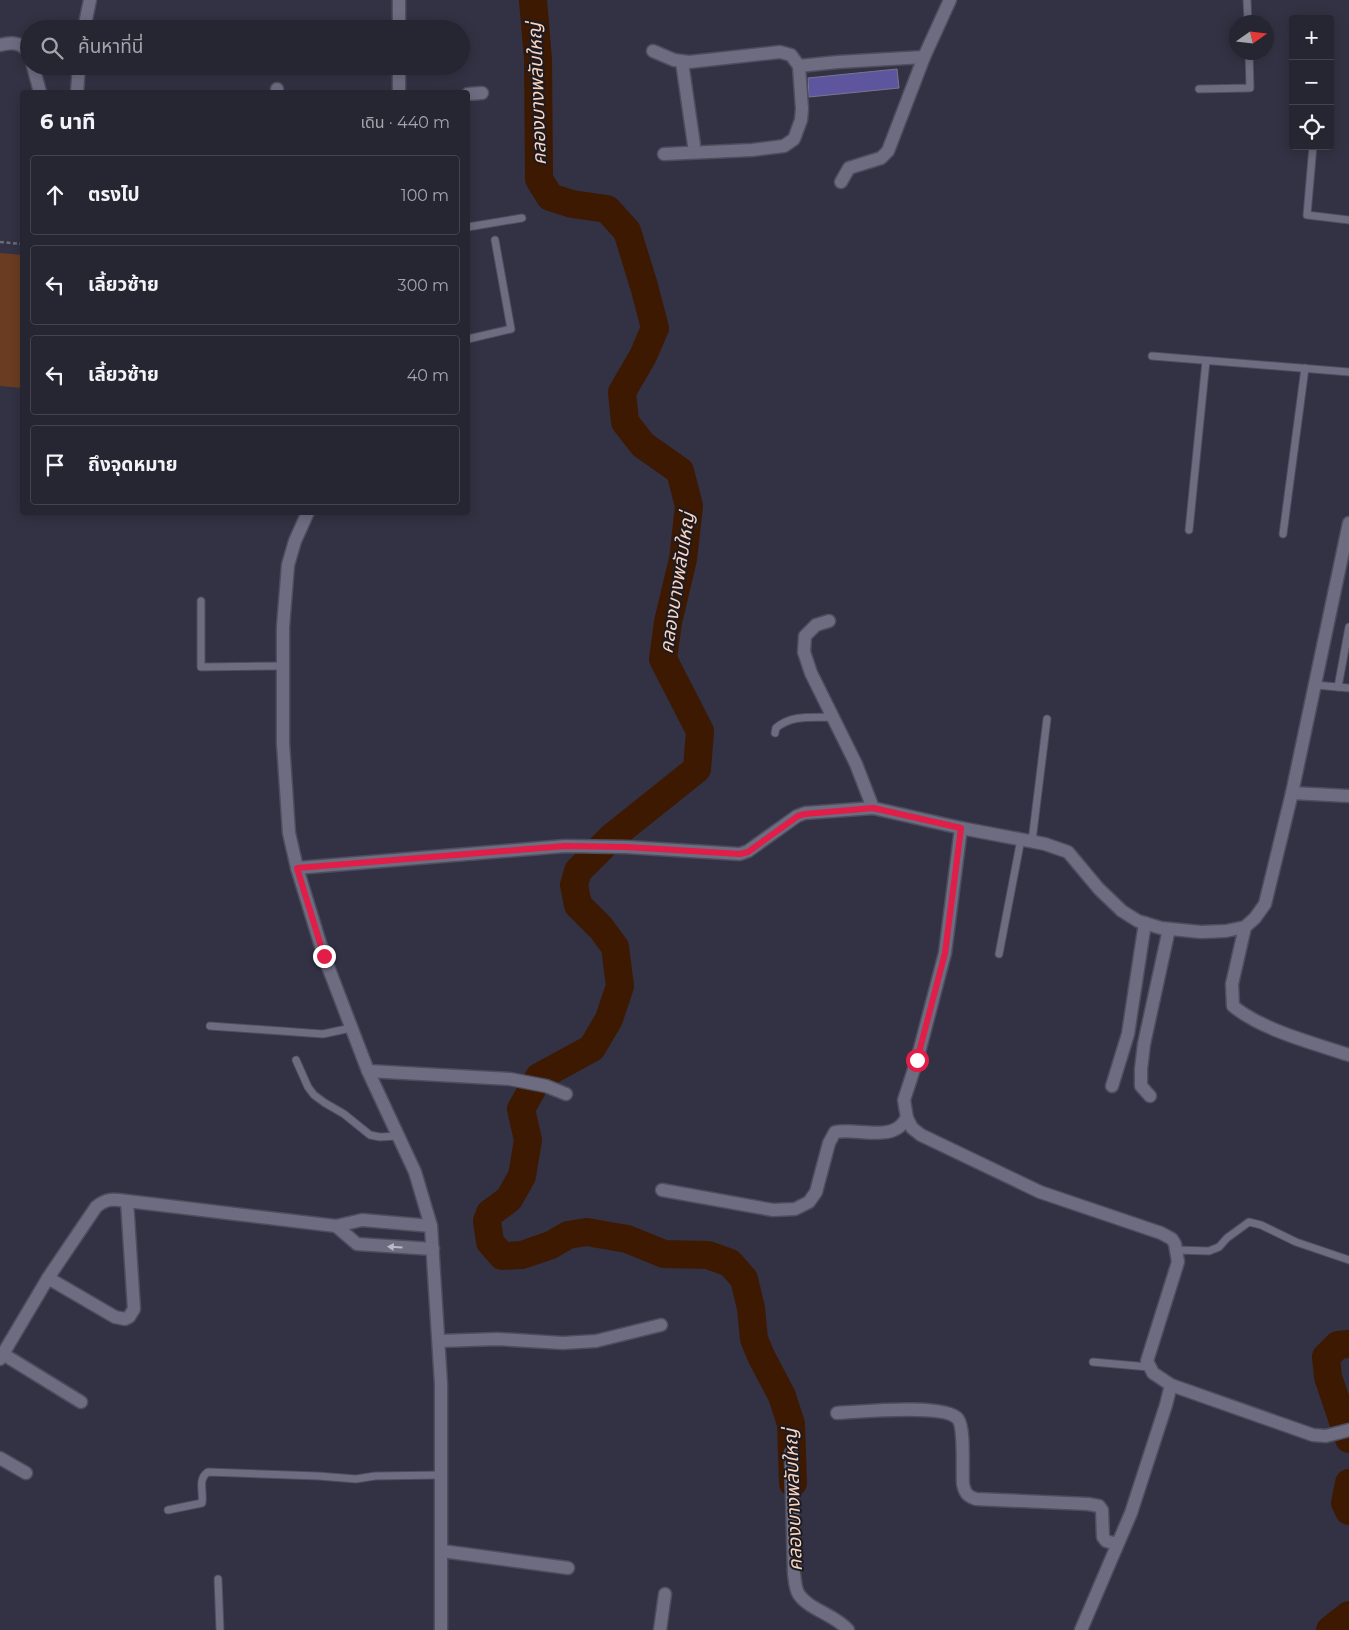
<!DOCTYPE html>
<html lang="th">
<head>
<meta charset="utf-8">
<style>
	:root { --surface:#262633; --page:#32323f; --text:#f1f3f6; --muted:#a4a5ac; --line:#42434e }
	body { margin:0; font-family:Montserrat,"Noto Sans Thai",sans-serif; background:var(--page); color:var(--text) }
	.controls { position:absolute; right:15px; top:15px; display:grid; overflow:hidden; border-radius:5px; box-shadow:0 2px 12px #0003 }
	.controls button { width:45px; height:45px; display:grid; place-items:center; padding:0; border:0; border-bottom:1px solid var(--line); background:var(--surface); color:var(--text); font:25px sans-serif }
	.compass { position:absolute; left:1229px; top:15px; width:45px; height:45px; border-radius:50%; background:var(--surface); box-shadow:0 2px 12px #0003; rotate:76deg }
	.stop { position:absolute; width:15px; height:15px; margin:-11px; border:4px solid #e11d48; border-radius:50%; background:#fff }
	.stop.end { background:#e11d48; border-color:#fff; box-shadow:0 1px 5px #0008 }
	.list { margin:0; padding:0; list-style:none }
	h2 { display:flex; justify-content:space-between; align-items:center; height:65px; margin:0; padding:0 20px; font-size:21px }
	h2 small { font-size:16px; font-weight:400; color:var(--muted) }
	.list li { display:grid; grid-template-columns:32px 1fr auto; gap:15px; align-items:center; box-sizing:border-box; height:80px; margin:0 10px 10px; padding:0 10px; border:1px solid var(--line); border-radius:5px }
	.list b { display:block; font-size:19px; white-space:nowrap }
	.list em { font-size:16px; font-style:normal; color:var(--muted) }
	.icon { flex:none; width:28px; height:28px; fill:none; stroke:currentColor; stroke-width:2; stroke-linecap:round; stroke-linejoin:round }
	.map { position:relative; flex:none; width:1349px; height:1630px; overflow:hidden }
	.search { position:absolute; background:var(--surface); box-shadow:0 2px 12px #0003; left:20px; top:20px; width:450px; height:55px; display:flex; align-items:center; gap:12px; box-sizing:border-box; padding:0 18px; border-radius:28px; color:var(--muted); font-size:19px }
	.panel { position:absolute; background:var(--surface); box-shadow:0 2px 12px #0003; left:20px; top:90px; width:450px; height:425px; border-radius:5px }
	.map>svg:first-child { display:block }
	.green { fill:#6a3d22 }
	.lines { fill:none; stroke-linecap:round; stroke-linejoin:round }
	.river { stroke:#3e1901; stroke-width:28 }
	.building { fill:#5d569e; stroke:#78778c }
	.service-casing { stroke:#4e4d5d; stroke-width:9 }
	.minor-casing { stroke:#4e4d5d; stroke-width:15 }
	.path { stroke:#6a6a7a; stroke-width:2.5; stroke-dasharray:4 2.5; stroke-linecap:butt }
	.service { stroke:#6d6c81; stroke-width:7 }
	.minor { stroke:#6d6c81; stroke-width:12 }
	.oneway { fill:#bab9c8 }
	.route { stroke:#e11d48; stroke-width:6 }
	.labels { text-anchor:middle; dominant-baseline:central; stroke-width:4; stroke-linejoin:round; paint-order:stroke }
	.water-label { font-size:19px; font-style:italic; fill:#fdd3bb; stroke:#1b1b23 }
</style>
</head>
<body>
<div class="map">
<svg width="1349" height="1630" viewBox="0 0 1349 1630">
	<rect width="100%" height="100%" fill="#323244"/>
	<path class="green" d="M 0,253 L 22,255 L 22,388 L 0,386 Z"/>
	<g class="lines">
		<g class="river">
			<path d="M 533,0 L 538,59 L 539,179 L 550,197 L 572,204 L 607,209 L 627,231 L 644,286 L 655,328 L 643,356 L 622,392 L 625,422 L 643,445 L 680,471 L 689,506 L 683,559 L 668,622 L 663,659 L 700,731 L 697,769 L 612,837 L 578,871 L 574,885 L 578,905 L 601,928 L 615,947 L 620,986 L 609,1019 L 592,1048 L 539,1077 L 521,1109 L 528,1140 L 522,1176 L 509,1199 L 490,1213 L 487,1221 L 490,1242 L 502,1256 L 522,1255 L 551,1245 L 568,1235 L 587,1232 L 627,1239 L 664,1254 L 708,1255 L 730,1263 L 744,1279 L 751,1308 L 754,1339 L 761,1356 L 782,1396 L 791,1424 L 793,1483"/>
			<path d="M 1349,1344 L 1338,1345 L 1326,1357 L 1328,1377 L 1349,1439"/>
			<path d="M 1349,1483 L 1345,1503 L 1349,1511"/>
			<path d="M 1330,1630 L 1349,1615"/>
		</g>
	</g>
	<path class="building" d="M 897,69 L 899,88 L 809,97 L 808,78 Z"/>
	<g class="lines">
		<g class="service-casing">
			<g id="service">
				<path d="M 1247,0 L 1248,22"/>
				<path d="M 1199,89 L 1250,88 L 1249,52"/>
				<path d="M 1313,146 L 1307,215 L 1349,220"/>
				<path d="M 468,227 L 522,218"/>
				<path d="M 468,339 L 511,329 L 495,240"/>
				<path d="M 1152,356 L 1349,372"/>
				<path d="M 1189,530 L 1206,361"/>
				<path d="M 1283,534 L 1305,368"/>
				<path d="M 201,601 L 201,667 L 283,666"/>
				<path d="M 1315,685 L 1349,688"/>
				<path d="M 1338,687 L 1349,627"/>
				<path d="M 775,733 L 776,728 C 792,714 813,718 833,717"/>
				<path d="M 1032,841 L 1047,719"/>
				<path d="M 999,954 L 1021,839"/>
				<path d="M 210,1026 L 323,1034 L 351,1028"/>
				<path d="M 296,1060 L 308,1087 L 314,1095 L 325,1103 L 344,1114 L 370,1135 L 380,1137 L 397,1136"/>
				<path d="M 1176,1250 L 1209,1251 L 1219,1247 L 1227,1238 L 1249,1222 L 1261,1225 L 1296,1242 L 1349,1260"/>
				<path d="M 1093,1362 L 1149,1367"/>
				<path d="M 168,1510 L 202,1503 C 204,1493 197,1479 208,1472 L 318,1476 L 356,1479 L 375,1476 L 442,1475"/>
				<path d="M 218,1579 L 220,1630"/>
			</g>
		</g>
		<g class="minor-casing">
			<g id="minor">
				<path d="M 399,0 L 399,29"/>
				<path d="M 84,29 L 90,0"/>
				<path d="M 0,45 C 12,42 20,42 29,52"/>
				<path d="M 653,51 L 674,60 L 689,62 L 780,52 L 791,55 L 799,66"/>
				<path d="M 682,62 L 694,145"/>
				<path d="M 33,66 L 40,92"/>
				<path d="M 77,92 L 79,66"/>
				<path d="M 277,92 L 277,89"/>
				<path d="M 399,92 L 399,66"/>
				<path d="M 468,94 L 482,93"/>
				<path d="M 664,154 L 752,150 L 784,146 L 794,139 L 801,120 L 802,109 L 799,66 L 838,62 L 924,57"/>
				<path d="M 841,182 L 849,168 L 881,158 L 888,151 L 924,57 L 950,0"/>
				<path d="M 308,512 L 295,541 L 288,565 L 283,627 L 283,743 L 289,833 L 297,868 L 324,956 L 368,1071 L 415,1172 L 431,1226 L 441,1384 L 441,1630"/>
				<path d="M 829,621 L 816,625 L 805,636 L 804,652 L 811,673 L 856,764 L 873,808"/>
				<path d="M 1292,793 L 1349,796"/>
				<path d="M 961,828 L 945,953 L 917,1060 L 904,1100 L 907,1118 L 912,1128 L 921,1135 L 1040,1192 L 1161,1233 L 1172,1239 L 1175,1244 L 1178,1262 L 1147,1361 L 1153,1373 L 1171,1385 L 1313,1435 L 1326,1436 L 1349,1430"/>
				<path d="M 297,868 L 565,846 L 626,847 L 740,854 L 748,851 L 797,816 L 805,813 L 873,808 L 961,828 L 1045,844 L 1068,852 L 1099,889 L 1122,911 L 1138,921 L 1161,928 L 1201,932 L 1226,931 L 1245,927 L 1255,918 L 1265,904 L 1292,793 L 1349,523"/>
				<path d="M 1245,927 L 1232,984 L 1233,1006 C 1262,1030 1313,1043 1349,1055"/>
				<path d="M 368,1071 L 510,1079 L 546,1086 L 566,1094"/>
				<path d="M 1112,1086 L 1128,1034 L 1145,923"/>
				<path d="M 1150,1096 L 1141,1086 L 1141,1069 L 1144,1044 L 1169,929"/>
				<path d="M 662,1190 L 773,1210 L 795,1209 L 809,1202 L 816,1192 L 829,1143 L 835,1132 C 853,1128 884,1139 899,1127 C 902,1125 905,1120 907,1118"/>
				<path d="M 336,1226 L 357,1244 L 433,1249"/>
				<path d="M 48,1278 L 115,1317 L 125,1319 L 129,1317 L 134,1309 L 127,1201"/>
				<path d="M 439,1341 L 498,1339 L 563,1343 L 596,1341 L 661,1325"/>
				<path d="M 3,1354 L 81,1402"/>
				<path d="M 0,1359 L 48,1278 L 96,1207 C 107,1198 113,1199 127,1201 L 336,1226 L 362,1220 L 431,1226"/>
				<path d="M 837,1413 C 860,1412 945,1403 958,1419 C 965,1428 962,1471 963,1484 C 965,1493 967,1496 976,1499 L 1088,1504 L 1099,1506 L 1102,1510 L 1103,1537 L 1106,1541 L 1117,1544"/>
				<path d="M 791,1453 L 794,1574 C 795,1580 795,1587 798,1593 C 807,1609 836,1615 848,1630"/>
				<path d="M 0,1458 L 26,1473"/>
				<path d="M 442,1551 L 568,1568"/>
				<path d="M 660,1630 L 665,1594"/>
				<path d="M 1081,1630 L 1131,1513 L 1166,1405 L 1171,1385"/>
			</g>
		</g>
		<path class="path" d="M 0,242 L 22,244"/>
		<use href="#service" class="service"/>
		<use href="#minor" class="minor"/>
	</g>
	<defs><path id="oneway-solid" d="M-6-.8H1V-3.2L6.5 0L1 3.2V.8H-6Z" transform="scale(1.25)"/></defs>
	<use class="oneway" href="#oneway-solid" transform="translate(395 1247) rotate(-176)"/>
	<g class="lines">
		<path class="route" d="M 324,956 L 297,868 L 565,846 L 626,847 L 740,854 L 748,852 L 798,816 L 805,814 L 873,808 L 961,828 L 945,953 L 917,1060"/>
	</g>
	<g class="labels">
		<g class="water-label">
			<text transform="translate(537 94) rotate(-92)">คลองบางพลับใหญ่</text>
			<text transform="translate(677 583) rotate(-81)">คลองบางพลับใหญ่</text>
			<text transform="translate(793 1500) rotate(-92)">คลองบางพลับใหญ่</text>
		</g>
	</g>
</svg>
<div class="controls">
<button>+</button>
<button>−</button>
<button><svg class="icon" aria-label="locate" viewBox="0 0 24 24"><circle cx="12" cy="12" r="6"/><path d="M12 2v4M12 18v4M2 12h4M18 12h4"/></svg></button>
</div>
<svg class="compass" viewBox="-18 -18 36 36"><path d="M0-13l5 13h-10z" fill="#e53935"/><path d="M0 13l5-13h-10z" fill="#a4a5ac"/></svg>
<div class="stop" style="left:917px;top:1060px"></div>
<div class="stop end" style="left:324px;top:956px"></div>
<div class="search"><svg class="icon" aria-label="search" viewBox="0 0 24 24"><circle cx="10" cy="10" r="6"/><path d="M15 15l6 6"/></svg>ค้นหาที่นี่</div>
<section class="panel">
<h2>6 นาที<small>เดิน · 440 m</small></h2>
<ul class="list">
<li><svg class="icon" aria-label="ahead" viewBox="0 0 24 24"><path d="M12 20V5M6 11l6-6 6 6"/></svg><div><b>ตรงไป</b></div><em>100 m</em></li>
<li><svg class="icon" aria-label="left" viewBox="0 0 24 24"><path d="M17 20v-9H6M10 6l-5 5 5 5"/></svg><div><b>เลี้ยวซ้าย</b></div><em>300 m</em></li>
<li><svg class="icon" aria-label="left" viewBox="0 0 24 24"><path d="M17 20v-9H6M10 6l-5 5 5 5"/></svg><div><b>เลี้ยวซ้าย</b></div><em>40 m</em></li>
<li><svg class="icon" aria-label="arrive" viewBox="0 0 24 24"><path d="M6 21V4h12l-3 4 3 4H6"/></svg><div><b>ถึงจุดหมาย</b></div></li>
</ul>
</section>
</div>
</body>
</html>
